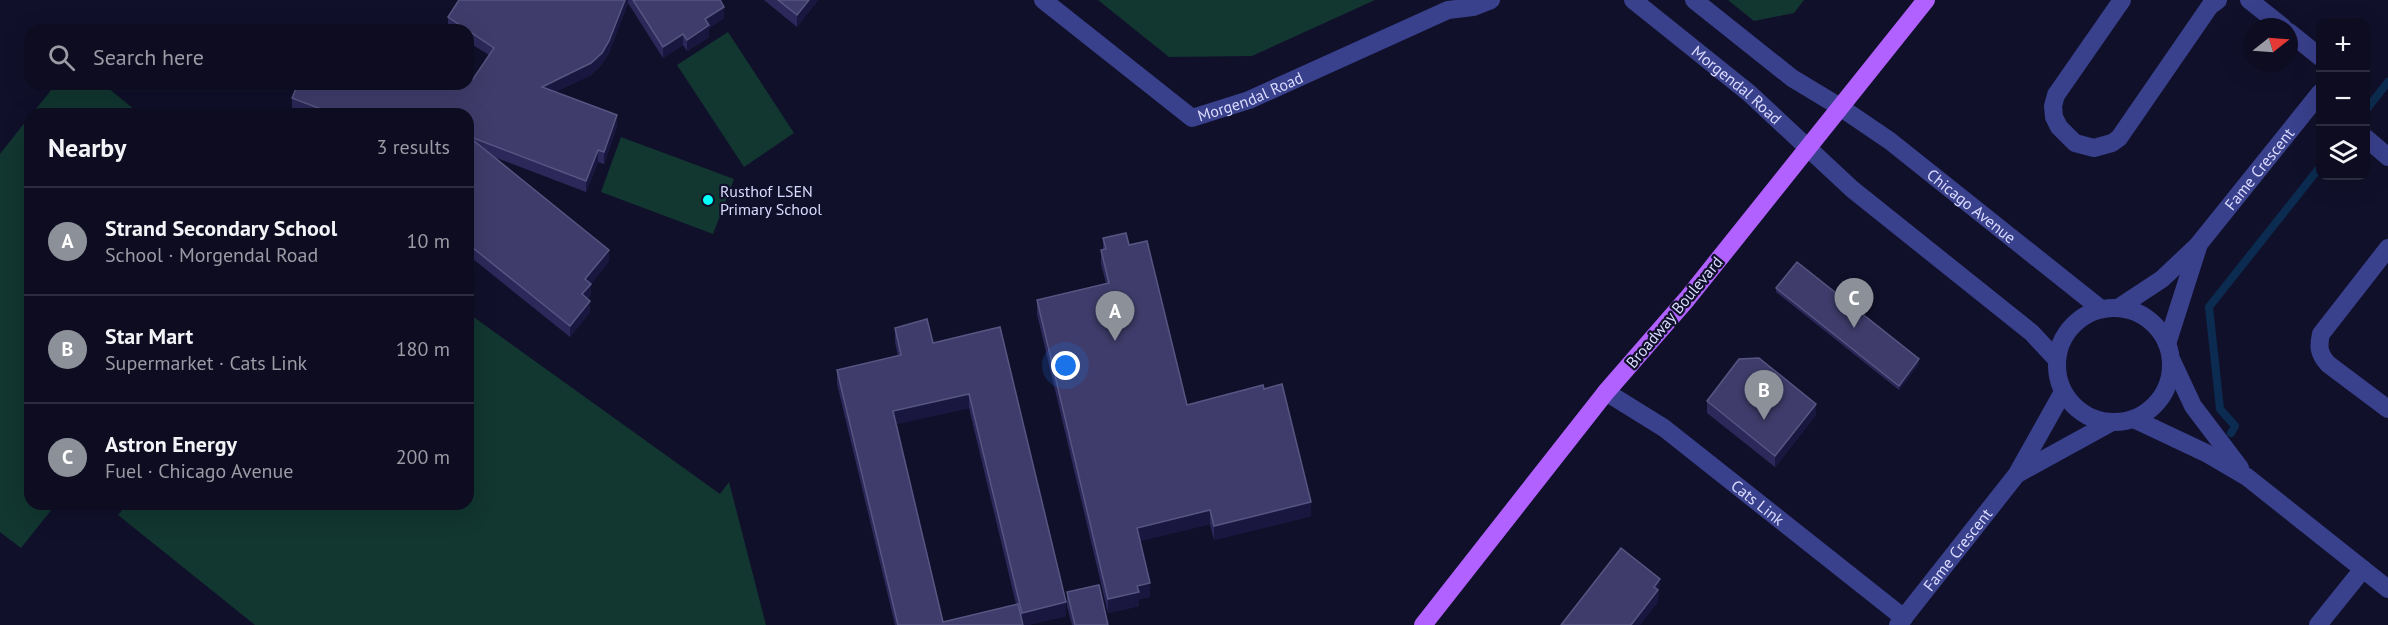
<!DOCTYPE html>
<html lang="en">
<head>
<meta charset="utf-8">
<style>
	:root { --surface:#0d0c20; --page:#1b1a2d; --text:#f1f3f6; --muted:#9a9ba5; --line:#2d2c3e; --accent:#8c9099 }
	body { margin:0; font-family:"PT Sans",sans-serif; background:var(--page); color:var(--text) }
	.controls { position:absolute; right:18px; top:18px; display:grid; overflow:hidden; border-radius:12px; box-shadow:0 6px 24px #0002 }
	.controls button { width:54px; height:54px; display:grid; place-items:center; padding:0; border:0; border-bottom:2px solid var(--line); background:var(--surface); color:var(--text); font:30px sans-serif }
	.compass { position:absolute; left:2244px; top:18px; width:54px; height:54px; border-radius:50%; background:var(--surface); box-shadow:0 6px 24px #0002; rotate:73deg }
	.you { position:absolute; left:1066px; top:366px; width:21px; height:21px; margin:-15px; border:4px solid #fff; border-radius:50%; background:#1a73e8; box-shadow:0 0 0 9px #1a73e833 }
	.badge { display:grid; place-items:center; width:39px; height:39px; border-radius:50%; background:var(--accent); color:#fff; font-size:20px; font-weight:700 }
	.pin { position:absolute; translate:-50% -50px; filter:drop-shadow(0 2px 3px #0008) }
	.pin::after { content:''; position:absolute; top:32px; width:21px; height:18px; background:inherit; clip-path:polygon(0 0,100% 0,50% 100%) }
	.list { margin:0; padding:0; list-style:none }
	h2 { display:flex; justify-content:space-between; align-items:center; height:78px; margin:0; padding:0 24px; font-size:26px }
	h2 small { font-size:20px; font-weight:400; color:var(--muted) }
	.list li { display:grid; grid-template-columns:39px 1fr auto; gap:18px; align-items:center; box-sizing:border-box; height:108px; padding:0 24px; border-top:2px solid var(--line) }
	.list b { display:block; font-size:22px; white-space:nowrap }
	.list p { margin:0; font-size:20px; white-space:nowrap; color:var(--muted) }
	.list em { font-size:20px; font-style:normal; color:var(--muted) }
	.icon { flex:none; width:33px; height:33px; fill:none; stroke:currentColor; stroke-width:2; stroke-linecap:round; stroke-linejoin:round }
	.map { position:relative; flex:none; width:2388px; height:625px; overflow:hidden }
	.search { position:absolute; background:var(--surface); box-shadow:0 6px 24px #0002; left:24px; top:24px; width:450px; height:66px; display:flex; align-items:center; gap:15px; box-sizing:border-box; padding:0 21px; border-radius:18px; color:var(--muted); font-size:22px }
	.panel { position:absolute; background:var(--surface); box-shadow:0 6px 24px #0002; left:24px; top:108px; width:450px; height:402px; border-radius:18px }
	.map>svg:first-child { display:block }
	.green { fill:#123630 }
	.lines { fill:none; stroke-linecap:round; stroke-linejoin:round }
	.stream { stroke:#0b2c50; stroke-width:8 }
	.minor { stroke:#39408c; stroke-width:18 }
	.major { stroke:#b061ff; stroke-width:18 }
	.wall { fill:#2c2859; fill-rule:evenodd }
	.shaded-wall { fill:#19173f }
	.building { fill:#3f3c6b; stroke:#575582; stroke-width:1.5 }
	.poi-dot { fill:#06fff8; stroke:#11102b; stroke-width:2 }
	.labels { text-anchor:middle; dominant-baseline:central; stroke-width:4.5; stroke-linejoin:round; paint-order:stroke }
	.street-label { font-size:16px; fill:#dadbff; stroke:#11102b }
	.poi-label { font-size:16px; fill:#dadbff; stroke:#11102b; text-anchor:start }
</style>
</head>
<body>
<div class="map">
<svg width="2388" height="625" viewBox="0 0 2388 625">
	<rect width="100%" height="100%" fill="#11102b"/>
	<g class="green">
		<path d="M 1098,0 L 1375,0 L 1252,56 L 1169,57 Z"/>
		<path d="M 1728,0 L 1804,0 L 1794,13 L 1754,21 Z"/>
		<path d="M 728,32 L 794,133 L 744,167 L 677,65 Z"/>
		<path d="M 56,84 L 103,84 L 140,114 L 32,114 Z"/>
		<path d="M 30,116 L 30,504 L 56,504 L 21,548 L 0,532 L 0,154 Z"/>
		<path d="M 621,137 L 734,179 L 713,234 L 601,192 Z"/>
		<path d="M 468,313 L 720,494 L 729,482 L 766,625 L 255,625 L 118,515 L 127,504 L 468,504 Z"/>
	</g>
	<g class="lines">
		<g class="stream">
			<path d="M 2366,110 L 2388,82"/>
			<path d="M 2231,433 L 2235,426 L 2220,409 L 2209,307 L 2320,167"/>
		</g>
		<g class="minor">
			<path id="s1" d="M 1043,0 L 1192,118 L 1249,100 L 1448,10 L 1473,7 L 1491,0"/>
			<path id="s2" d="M 1633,0 L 1749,93 L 1852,189 L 2032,333 L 2057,360"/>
			<path id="s3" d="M 1694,0 L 1792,78 L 1840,107 L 1890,141 L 2101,309"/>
			<path d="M 2122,0 L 2056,95 L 2053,106 L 2054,117 L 2059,127 L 2075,143 L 2094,148 L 2112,143 L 2119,138 L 2210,6 L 2218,0"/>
			<path d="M 2249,0 L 2283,27"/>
			<path d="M 2289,32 L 2320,57"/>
			<path d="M 2366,138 L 2388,157"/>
			<path d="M 2388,248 L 2321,334 C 2318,347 2319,354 2328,364 L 2388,409"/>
			<circle cx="2114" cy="365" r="57"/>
			<path id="s4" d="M 2118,308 L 2162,279 L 2198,245 L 2320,93"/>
			<path d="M 2167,344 L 2198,247"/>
			<path d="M 2172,361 L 2193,406 L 2240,468"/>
			<path id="s5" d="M 1606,392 L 1664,428 L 1904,618"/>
			<path d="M 2134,419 L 2206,453 L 2247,477 L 2388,589"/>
			<path d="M 2019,473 L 2110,423"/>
			<path id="s6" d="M 1898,625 L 2017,474 L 2063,392"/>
			<path d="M 2318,625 L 2363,569"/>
		</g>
		<path class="major" d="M 1423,625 L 1606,392 L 1687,299 L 1926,0"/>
	</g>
	<g class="wall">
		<path d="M 459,0 L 720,0 L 724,18 L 709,28 L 709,37 L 687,51 L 683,45 L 663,58 L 628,3 L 609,53 L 602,64 L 591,75 L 555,92 L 617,126 L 604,164 L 598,162 L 586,192 L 494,157 L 609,261 L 591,284 L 591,295 L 588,298 L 590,312 L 570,337 L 468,255 L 468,114 L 304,114 L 292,110 L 292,98 L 473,79 L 489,55 L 468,42 L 468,30 L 450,30 L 448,28 L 448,17 Z"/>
		<path d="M 764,0 L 818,0 L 797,27 Z"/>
		<path d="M 1103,238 L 1129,245 L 1187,405 L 1311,516 L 1214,540 L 1210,524 L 1140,541 L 1150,597 L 1139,599 L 1139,606 L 1108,613 L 1037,314 L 1037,300 L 1106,283 L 1101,264 L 1101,250 L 1103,250 Z"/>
		<path d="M 1776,288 L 1919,364 L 1899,390 L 1776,292 Z"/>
		<path d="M 1000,327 L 1066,616 L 1028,625 L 895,625 L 837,384 L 837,370 L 898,356 L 895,342 L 895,328 L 933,343 ZM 969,408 L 1016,604 L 943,622 L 896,424 Z"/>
		<path d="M 1707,401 L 1816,415 L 1775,467 L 1707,413 Z"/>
		<path d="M 1067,592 L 1108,625 L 1072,625 L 1067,606 Z"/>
	</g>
	<g class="shaded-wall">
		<path d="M 625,0 L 628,0 L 628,3 L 609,53 L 602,64 L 591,75 L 542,98 L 542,87 Z"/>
		<path d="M 809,0 L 818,0 L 797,27 L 797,15 Z"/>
		<path d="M 724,7 L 724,18 L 709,28 L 709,37 L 687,51 L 687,40 L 705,19 Z"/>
		<path d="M 683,34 L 683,45 L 663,58 L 663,47 Z"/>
		<path d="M 617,115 L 617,126 L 604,164 L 604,152 Z"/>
		<path d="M 598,150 L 598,162 L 586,192 L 586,181 Z"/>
		<path d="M 609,250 L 609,261 L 591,284 L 591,295 L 582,305 L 582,294 L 585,279 Z"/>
		<path d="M 590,301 L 590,312 L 570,337 L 570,326 Z"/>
		<path d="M 1919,359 L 1919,364 L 1899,390 L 1899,386 Z"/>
		<path d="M 969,394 L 969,408 L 893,425 L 893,411 Z"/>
		<path d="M 1816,404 L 1816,415 L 1775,467 L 1775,456 Z"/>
		<path d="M 1311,502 L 1311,516 L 1214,540 L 1214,526 Z"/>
		<path d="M 1210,510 L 1210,524 L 1137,542 L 1137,528 Z"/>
		<path d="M 1660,579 L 1658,602 L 1640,625 L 1631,625 L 1654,587 Z"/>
		<path d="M 1150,583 L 1150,597 L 1139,599 L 1139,606 L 1108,613 L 1108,599 L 1137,586 Z"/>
		<path d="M 1066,602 L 1066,616 L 1028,625 L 1022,625 L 1022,613 Z"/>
	</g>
	<g class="building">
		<path d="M 459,0 L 625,0 L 609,41 L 602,53 L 591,63 L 542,87 L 617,115 L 604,152 L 598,150 L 586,181 L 468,136 L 468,114 L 334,114 L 292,98 L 298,84 L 468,84 L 468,76 L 473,79 L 494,48 L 448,17 Z"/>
		<path d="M 633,0 L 720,0 L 724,7 L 705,19 L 709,25 L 687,40 L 683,34 L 663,47 Z"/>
		<path d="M 778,0 L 809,0 L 797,15 Z"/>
		<path d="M 468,136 L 609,250 L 585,279 L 591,284 L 582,294 L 590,301 L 570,326 L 468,244 Z"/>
		<path d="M 1126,233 L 1129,245 L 1147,241 L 1187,405 L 1263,385 L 1264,389 L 1282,384 L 1311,502 L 1214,526 L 1210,510 L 1137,528 L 1150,583 L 1137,586 L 1139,592 L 1108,599 L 1037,300 L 1109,283 L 1101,250 L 1106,249 L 1103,238 Z"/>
		<path d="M 1797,262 L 1919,359 L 1899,386 L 1776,288 Z"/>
		<path d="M 927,319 L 933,343 L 1000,327 L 1066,602 L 1022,613 L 969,394 L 893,411 L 943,622 L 1018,604 L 1023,625 L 898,625 L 837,370 L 901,355 L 895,328 Z"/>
		<path d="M 1759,358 L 1816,404 L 1775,456 L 1707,401 L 1739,359 Z"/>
		<path d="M 1621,548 L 1660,579 L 1654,587 L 1658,590 L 1631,625 L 1561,625 Z"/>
		<path d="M 1099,585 L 1108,625 L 1075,625 L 1067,592 Z"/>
	</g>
	<circle class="poi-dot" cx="708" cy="200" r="6"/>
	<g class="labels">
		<g class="street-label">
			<text stroke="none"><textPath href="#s2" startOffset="134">Morgendal Road</textPath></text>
			<text stroke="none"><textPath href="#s1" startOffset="252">Morgendal Road</textPath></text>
			<text stroke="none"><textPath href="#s4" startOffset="200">Fame Crescent</textPath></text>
			<text stroke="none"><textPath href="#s3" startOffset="346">Chicago Avenue</textPath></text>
			<text transform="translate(1674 312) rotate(-50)">Broadway Boulevard</text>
			<text stroke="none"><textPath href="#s5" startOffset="188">Cats Link</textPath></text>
			<text stroke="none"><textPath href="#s6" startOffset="96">Fame Crescent</textPath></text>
		</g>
		<g class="poi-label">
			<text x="720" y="191">Rusthof LSEN<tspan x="720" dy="18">Primary School</tspan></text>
		</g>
	</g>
</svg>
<div class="controls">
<button>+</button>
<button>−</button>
<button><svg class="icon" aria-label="layers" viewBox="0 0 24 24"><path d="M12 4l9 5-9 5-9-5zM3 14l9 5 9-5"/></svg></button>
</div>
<svg class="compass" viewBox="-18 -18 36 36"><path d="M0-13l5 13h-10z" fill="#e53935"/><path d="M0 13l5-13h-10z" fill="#9a9ba5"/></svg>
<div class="you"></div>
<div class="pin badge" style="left:1115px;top:341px">A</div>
<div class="pin badge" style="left:1764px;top:420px">B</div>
<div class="pin badge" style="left:1854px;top:328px">C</div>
<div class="search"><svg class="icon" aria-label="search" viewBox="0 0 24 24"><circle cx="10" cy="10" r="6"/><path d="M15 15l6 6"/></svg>Search here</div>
<section class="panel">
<h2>Nearby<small>3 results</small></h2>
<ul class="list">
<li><span class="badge">A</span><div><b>Strand Secondary School</b><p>School · Morgendal Road</p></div><em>10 m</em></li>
<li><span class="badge">B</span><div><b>Star Mart</b><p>Supermarket · Cats Link</p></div><em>180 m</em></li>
<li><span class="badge">C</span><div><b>Astron Energy</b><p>Fuel · Chicago Avenue</p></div><em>200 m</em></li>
</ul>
</section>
</div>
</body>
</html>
